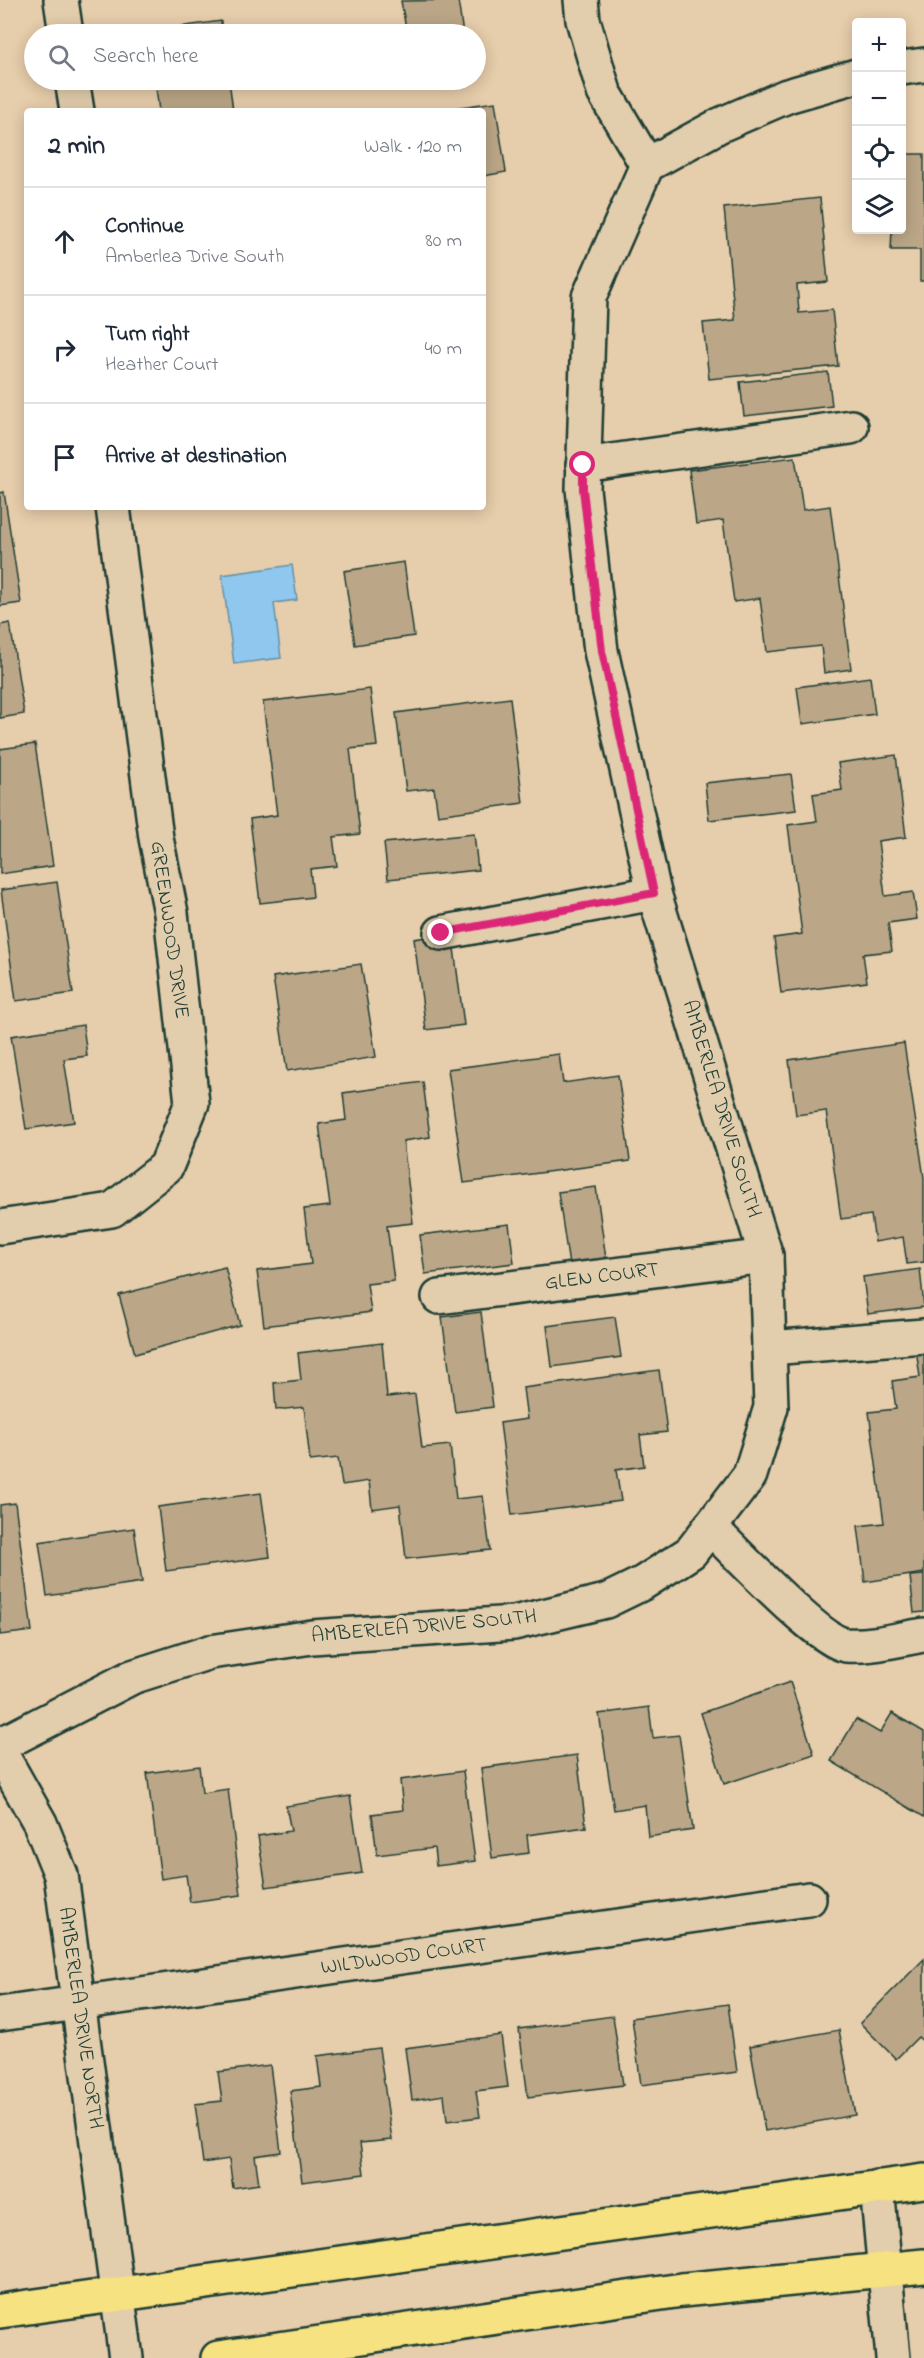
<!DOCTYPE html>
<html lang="en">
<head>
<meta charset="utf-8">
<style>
	:root { --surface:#fff; --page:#f2f2f3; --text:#1f2937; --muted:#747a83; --line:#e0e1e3 }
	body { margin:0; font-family:"Indie Flower",sans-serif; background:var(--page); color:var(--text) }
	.controls { position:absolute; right:18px; top:18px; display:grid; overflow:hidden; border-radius:6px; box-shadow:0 3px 15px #0003 }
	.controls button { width:54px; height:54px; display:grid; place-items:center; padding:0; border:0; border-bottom:2px solid var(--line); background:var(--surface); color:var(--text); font:30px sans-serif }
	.stop { position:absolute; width:18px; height:18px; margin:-14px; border:4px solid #db2777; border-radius:50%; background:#fff }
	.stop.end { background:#db2777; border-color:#fff; box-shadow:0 2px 6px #0008 }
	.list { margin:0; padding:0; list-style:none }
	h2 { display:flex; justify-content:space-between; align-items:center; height:78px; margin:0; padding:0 24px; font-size:26px }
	h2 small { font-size:20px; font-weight:400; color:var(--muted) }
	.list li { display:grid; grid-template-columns:39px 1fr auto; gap:18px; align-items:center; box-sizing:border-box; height:108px; padding:0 24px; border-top:2px solid var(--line) }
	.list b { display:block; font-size:22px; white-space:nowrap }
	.list p { margin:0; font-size:20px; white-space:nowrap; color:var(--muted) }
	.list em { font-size:20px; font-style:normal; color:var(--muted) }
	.icon { flex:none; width:33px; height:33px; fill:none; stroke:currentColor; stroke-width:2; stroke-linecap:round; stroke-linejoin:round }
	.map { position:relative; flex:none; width:924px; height:2358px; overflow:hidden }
	.search { position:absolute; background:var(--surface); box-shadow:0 3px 15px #0003; left:24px; top:24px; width:462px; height:66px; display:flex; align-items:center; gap:15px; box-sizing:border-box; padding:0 21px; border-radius:33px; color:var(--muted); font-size:22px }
	.panel { position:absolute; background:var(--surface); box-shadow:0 3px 15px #0003; left:24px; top:108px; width:462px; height:402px; border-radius:6px }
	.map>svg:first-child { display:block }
	.water { fill:#90c7ee; stroke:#6390a4; stroke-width:1.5 }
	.building { fill:#bba687; stroke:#1f3d34; stroke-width:1.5 }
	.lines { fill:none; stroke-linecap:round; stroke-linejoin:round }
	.minor-casing { stroke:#1f3d34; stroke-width:38 }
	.major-casing { stroke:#1f3d34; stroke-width:38 }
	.minor { stroke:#e2cdac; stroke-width:33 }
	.major { stroke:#f6e281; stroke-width:33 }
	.route { stroke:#db2777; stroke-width:8 }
	.labels { text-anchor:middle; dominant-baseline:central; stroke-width:6; stroke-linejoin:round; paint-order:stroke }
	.street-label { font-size:21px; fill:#1f3d34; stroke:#e2cdac }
</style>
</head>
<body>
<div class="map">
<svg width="924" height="2358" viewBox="0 0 924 2358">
	<rect width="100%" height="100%" fill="#e6cdab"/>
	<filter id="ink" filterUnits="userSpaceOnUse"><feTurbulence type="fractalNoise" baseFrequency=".0167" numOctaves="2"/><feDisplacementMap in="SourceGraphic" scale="12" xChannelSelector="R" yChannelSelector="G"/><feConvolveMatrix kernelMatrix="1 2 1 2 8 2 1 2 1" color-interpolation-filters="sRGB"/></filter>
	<g filter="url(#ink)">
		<path class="water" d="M 292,565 L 297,600 L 274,603 L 281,658 L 234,664 L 222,575 Z"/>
		<g class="building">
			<path d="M 458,0 L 463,34 L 407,34 L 401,1 Z"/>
			<path d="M 221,21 L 222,34 L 149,34 L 148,31 Z"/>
			<path d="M 155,80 L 229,80 L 233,111 L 159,111 Z"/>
			<path d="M 414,80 L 470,80 L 470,81 L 415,89 Z"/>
			<path d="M 495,102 L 506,172 L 483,176 L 483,111 L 432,111 Z"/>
			<path d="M 902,154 L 924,154 L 924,281 L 920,281 L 920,250 L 891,250 L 892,230 L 902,230 Z"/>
			<path d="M 820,198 L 828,282 L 797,285 L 799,313 L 832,310 L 838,366 L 709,379 L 703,323 L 735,320 L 724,208 Z"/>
			<path d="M 828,372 L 832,406 L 744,416 L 740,382 Z"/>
			<path d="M 795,457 L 803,510 L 830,506 L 851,669 L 824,673 L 821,646 L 767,652 L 760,598 L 734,602 L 723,520 L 696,524 L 689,470 Z"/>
			<path d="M 4,492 L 21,603 L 0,606 L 0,493 Z"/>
			<path d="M 404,562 L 414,636 L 355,645 L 344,571 Z"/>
			<path d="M 10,623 L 24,714 L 0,718 L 0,625 Z"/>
			<path d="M 870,677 L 875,714 L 802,724 L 797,687 Z"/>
			<path d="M 370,689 L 377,746 L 350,749 L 360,834 L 333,837 L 337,866 L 310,869 L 313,897 L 260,903 L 250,819 L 277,815 L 263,702 Z"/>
			<path d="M 510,698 L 523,803 L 438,815 L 434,788 L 406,791 L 396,713 Z"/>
			<path d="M 35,744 L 53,866 L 0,874 L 0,749 Z"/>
			<path d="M 896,755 L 906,837 L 878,841 L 885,896 L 913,892 L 917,919 L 888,923 L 892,951 L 863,954 L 867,982 L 781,993 L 774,938 L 802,934 L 788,825 L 817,821 L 813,794 L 842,790 L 838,763 Z"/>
			<path d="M 791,774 L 796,810 L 709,820 L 705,783 Z"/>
			<path d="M 474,834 L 478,870 L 388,879 L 384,843 Z"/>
			<path d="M 57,882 L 73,993 L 16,1001 L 1,890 Z"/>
			<path d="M 452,933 L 464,1025 L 426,1030 L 414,939 Z"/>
			<path d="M 361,964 L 376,1057 L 287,1071 L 273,977 Z"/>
			<path d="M 83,1025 L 87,1056 L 64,1059 L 74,1122 L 26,1129 L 11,1036 Z"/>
			<path d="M 904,1043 L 924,1178 L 924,1262 L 907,1264 L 903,1237 L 875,1242 L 871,1215 L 841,1219 L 826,1111 L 796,1115 L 789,1060 Z"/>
			<path d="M 559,1054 L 563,1083 L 618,1075 L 630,1161 L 464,1183 L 448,1069 Z"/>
			<path d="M 423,1082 L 430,1137 L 403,1141 L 413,1223 L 387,1226 L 394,1281 L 367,1284 L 371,1312 L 264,1326 L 257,1271 L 311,1264 L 304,1209 L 330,1206 L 319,1124 L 346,1120 L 343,1093 Z"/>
			<path d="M 596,1187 L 606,1259 L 569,1265 L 558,1192 Z"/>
			<path d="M 509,1224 L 514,1263 L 425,1274 L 420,1235 Z"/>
			<path d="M 225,1267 L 240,1325 L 135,1354 L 119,1295 Z"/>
			<path d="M 920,1269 L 924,1307 L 868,1314 L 863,1277 Z"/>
			<path d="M 481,1312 L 493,1407 L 455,1412 L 442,1317 Z"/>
			<path d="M 615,1317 L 621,1357 L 552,1367 L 547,1326 Z"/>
			<path d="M 382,1343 L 387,1397 L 415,1394 L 422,1448 L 450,1445 L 456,1499 L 483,1496 L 490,1550 L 406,1559 L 400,1505 L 372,1509 L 369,1481 L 342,1485 L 338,1458 L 310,1461 L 304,1407 L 276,1410 L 274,1383 L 301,1380 L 298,1353 Z"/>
			<path d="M 924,1348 L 924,1573 L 865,1582 L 858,1526 L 884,1523 L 869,1412 L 896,1409 L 892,1381 L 920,1377 L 916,1349 Z"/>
			<path d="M 659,1370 L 667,1432 L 640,1435 L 644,1466 L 616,1470 L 621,1501 L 512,1515 L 500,1423 L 527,1419 L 523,1388 Z"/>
			<path d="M 261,1493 L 270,1557 L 166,1571 L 158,1507 Z"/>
			<path d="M 15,1503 L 32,1631 L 0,1635 L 0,1505 Z"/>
			<path d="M 134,1528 L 142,1582 L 47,1596 L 39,1542 Z"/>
			<path d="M 924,1575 L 924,1612 L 914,1613 L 910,1576 Z"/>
			<path d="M 790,1682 L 814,1754 L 724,1784 L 701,1713 Z"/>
			<path d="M 649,1707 L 653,1738 L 679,1735 L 693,1830 L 648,1837 L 645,1805 L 614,1810 L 599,1714 Z"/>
			<path d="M 892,1713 L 924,1732 L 924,1817 L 831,1761 L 856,1719 L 880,1733 Z"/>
			<path d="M 577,1755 L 586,1827 L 527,1835 L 529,1853 L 492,1858 L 481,1768 Z"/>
			<path d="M 199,1766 L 202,1793 L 228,1789 L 241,1895 L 190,1902 L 186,1875 L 161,1879 L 147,1773 Z"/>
			<path d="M 463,1771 L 475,1861 L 436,1866 L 434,1848 L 377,1855 L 372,1814 L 403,1810 L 400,1780 Z"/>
			<path d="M 350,1796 L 362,1873 L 266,1887 L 258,1836 L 291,1831 L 286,1806 Z"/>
			<path d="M 924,1959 L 924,2042 L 918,2037 L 896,2059 L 860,2023 Z"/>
			<path d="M 728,2004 L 737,2072 L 641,2085 L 632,2018 Z"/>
			<path d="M 613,2016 L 623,2085 L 528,2097 L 519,2029 Z"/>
			<path d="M 839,2030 L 855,2115 L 765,2131 L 750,2046 Z"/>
			<path d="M 501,2035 L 508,2087 L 476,2091 L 480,2117 L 447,2121 L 444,2095 L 412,2100 L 405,2048 Z"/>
			<path d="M 379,2048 L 392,2140 L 360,2143 L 364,2174 L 302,2182 L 290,2091 L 321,2087 L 317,2056 Z"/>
			<path d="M 270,2065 L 281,2152 L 255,2156 L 259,2184 L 233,2188 L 229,2159 L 203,2163 L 195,2104 L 222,2101 L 218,2072 Z"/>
		</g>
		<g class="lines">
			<g class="minor-casing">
				<g id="minor">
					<path d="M 61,0 L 66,34"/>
					<path d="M 581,0 L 583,20 L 604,92 L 647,165"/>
					<path d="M 902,68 L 924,65"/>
					<path d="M 72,80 L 77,111"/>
					<path d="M 583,465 L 851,427"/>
					<path d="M 441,933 L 654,893"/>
					<path d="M 0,1227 L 112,1210 L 166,1167 L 192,1103 L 171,913 L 156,838 L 113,507"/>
					<path d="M 439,1297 L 766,1256"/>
					<path d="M 769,1348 L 924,1336"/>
					<path d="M 710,1527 C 734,1550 819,1642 846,1645 C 871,1647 899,1639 924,1635"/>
					<path d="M 0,1745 L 132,1677 L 210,1652 L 312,1637 L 514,1623 L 606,1601 L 643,1583 L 691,1552 L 750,1475 L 771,1407 L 766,1256 L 654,893 L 601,651 L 583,489 L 589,297 L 647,165 L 720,125 L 787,96 L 856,76"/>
					<path d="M 0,1752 L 40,1823 L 61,1875 L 126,2358"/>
					<path d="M 0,2014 L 809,1899"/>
					<path d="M 877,2187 L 893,2358"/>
				</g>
			</g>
			<g class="major-casing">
				<g id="major">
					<path d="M 0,2311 L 924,2181"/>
					<path d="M 218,2358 L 682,2290 L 924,2266"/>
				</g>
			</g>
			<use href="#minor" class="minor"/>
			<use href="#major" class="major"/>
		</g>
	</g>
	<g class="lines" filter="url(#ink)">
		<path class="route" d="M 441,933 L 654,893 L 602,651 L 583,489 L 583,465"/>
	</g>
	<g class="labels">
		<g class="street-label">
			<text transform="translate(169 930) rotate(82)">GREENWOOD DRIVE</text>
			<text transform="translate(721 1109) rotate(73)">AMBERLEA DRIVE SOUTH</text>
			<text transform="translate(602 1277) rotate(-7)">GLEN COURT</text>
			<text transform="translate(424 1627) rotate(-5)">AMBERLEA DRIVE SOUTH</text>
			<text transform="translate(404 1957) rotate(-8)">WILDWOOD COURT</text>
			<text transform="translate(80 2018) rotate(82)">AMBERLEA DRIVE NORTH</text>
		</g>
	</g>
</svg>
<div class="controls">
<button>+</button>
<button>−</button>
<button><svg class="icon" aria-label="locate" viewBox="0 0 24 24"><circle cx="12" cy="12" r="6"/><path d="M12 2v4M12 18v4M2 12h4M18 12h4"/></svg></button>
<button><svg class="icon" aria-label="layers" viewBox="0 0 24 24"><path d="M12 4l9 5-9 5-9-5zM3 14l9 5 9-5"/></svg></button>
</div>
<div class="stop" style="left:583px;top:465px"></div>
<div class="stop end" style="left:441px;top:933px"></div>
<div class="search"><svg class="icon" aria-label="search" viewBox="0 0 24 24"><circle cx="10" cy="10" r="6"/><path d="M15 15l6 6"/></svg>Search here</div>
<section class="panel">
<h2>2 min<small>Walk · 120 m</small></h2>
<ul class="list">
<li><svg class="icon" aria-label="ahead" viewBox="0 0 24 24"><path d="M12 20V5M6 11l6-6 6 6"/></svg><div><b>Continue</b><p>Amberlea Drive South</p></div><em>80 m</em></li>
<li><svg class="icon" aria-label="right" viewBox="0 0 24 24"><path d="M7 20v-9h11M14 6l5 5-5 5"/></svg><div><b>Turn right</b><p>Heather Court</p></div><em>40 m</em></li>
<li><svg class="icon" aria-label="arrive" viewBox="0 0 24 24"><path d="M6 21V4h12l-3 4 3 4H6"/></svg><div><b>Arrive at destination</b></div></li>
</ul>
</section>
</div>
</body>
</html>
